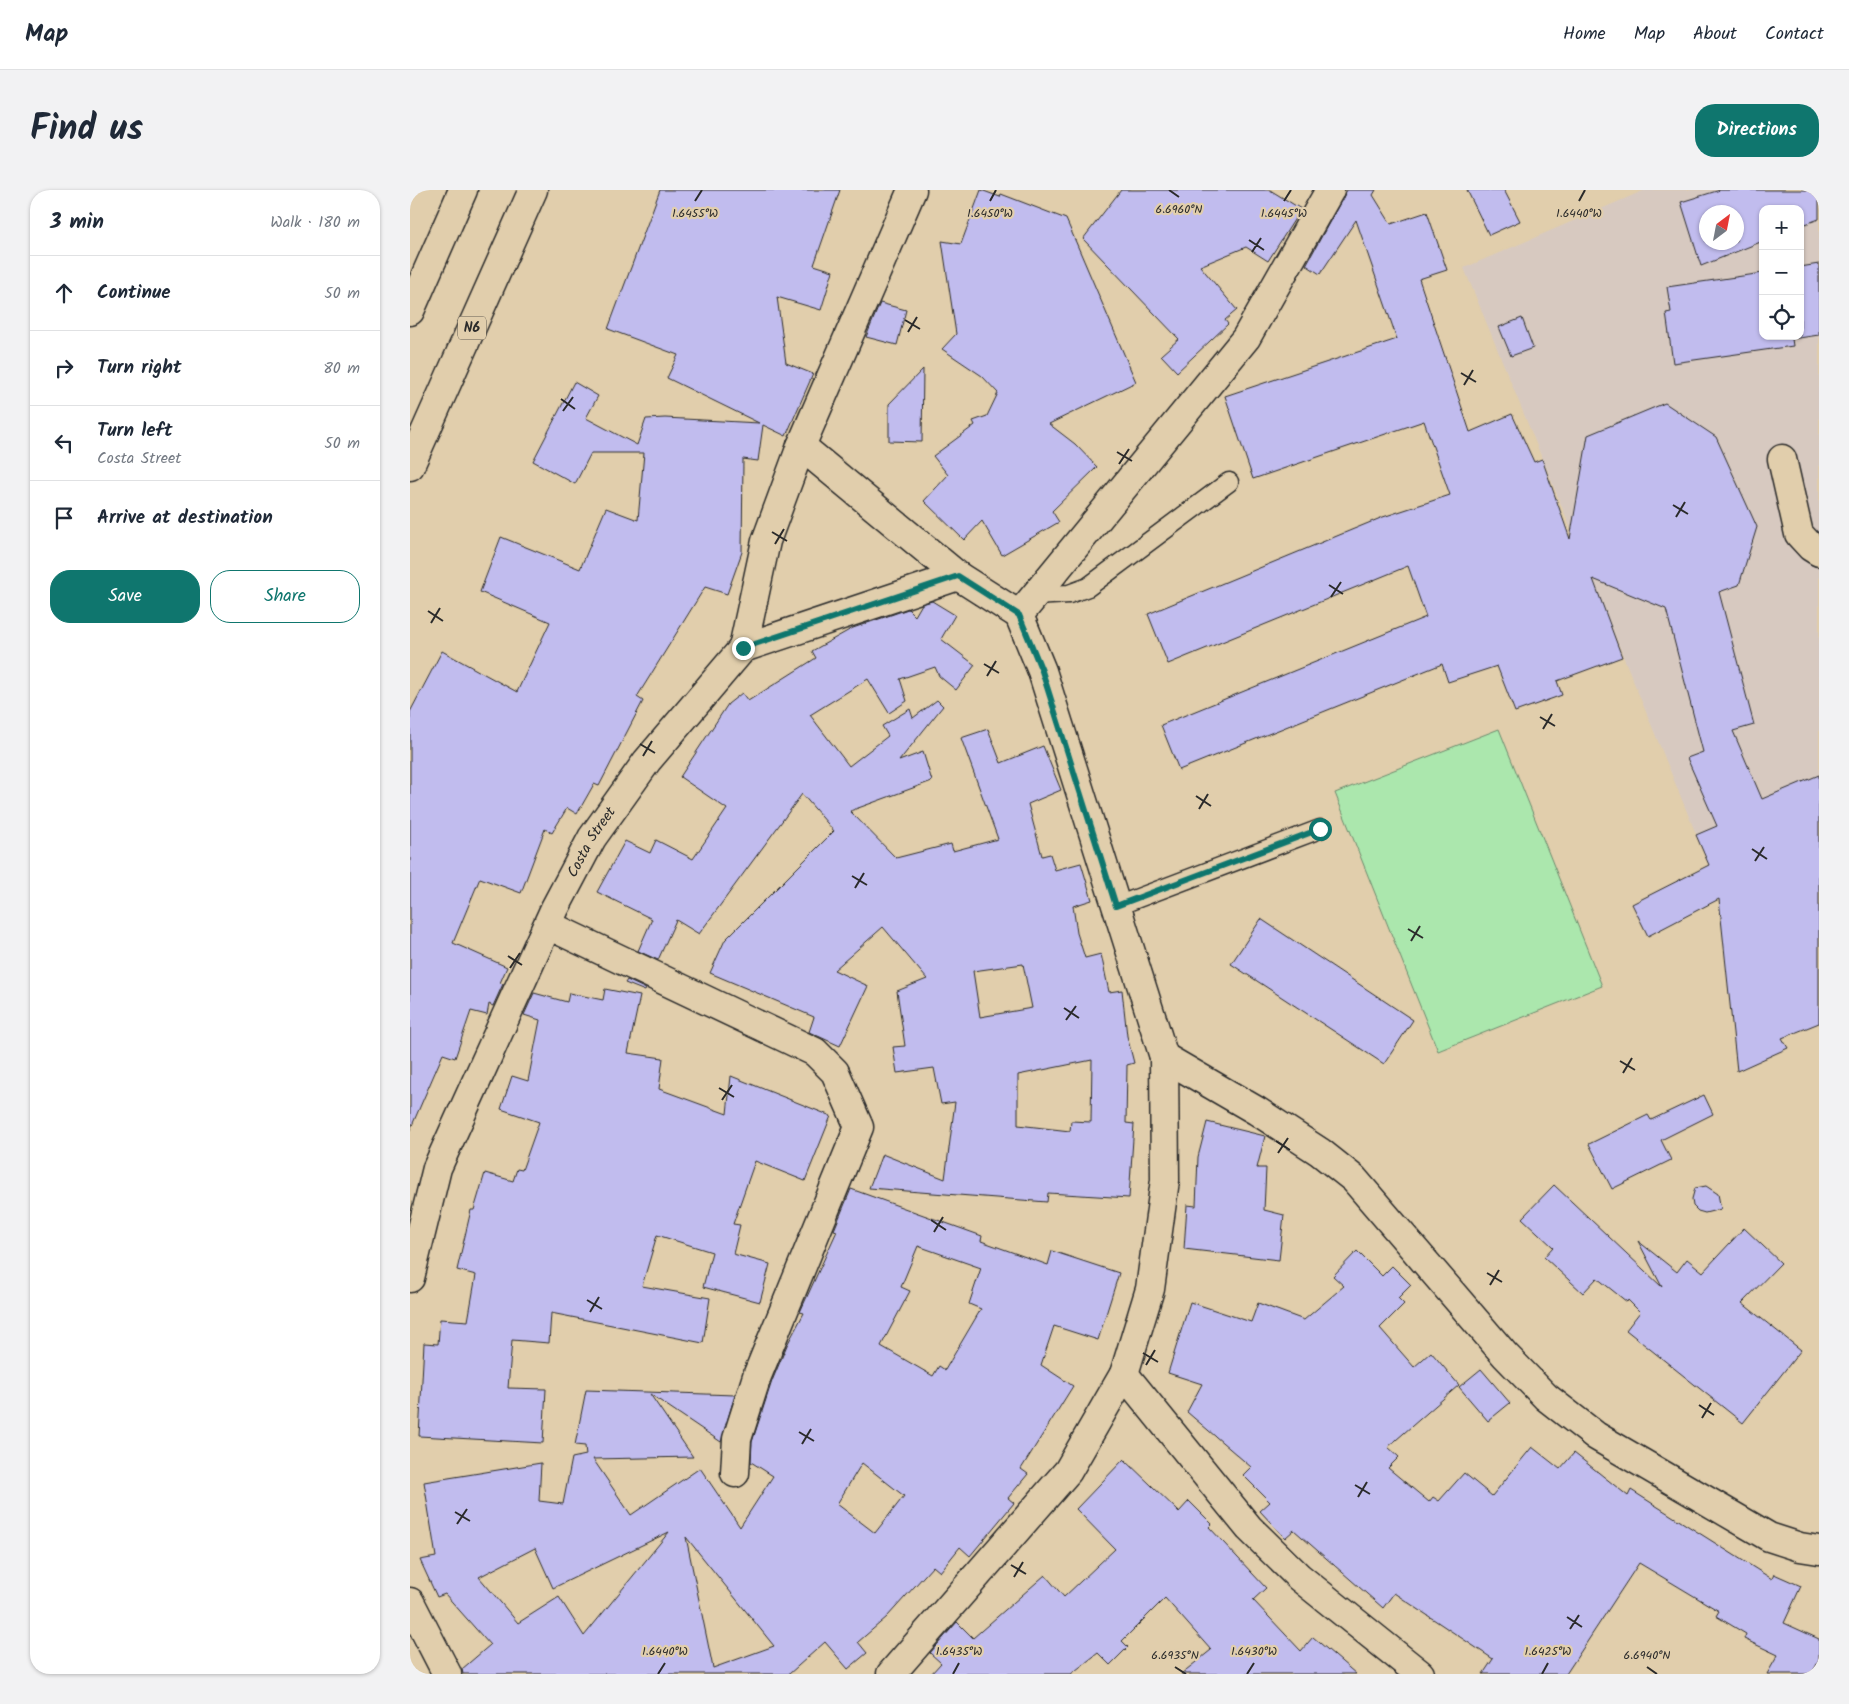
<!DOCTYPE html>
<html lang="en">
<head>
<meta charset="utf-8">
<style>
	:root { --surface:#fff; --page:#f2f2f3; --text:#1f2937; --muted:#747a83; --line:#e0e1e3; --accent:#0f766e }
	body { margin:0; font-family:Kalam,sans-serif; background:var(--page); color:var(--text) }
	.controls { position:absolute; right:15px; top:15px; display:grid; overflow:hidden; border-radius:10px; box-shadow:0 1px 4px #0004 }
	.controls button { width:45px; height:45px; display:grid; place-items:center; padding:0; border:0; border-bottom:1px solid var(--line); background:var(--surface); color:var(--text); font:25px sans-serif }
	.compass { position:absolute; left:1289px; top:15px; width:45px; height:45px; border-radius:50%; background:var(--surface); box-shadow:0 1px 4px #0004; rotate:32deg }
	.stop { position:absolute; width:15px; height:15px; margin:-11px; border:4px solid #0f766e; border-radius:50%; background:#fff }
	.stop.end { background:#0f766e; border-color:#fff; box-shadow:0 1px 5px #0008 }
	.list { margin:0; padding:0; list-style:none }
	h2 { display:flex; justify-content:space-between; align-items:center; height:65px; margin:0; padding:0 20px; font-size:21px }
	h2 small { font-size:16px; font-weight:400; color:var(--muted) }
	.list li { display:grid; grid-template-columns:32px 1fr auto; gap:15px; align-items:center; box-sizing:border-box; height:75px; padding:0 20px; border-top:1px solid var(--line) }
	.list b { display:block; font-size:19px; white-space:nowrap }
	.list p { margin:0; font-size:16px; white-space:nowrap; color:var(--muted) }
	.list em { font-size:16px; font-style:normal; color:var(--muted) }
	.actions { display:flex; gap:10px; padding:15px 20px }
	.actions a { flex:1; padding:11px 0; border:1px solid var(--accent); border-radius:20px; text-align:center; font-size:18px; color:var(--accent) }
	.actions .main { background:var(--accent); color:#fff }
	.icon { flex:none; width:28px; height:28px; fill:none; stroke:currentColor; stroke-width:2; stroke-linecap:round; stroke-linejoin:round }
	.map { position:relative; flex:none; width:1409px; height:1484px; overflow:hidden; border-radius:20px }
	header { display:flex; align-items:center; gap:30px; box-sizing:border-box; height:70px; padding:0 25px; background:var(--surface); border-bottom:1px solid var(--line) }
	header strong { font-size:24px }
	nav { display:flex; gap:28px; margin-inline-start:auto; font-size:18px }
	.intro { display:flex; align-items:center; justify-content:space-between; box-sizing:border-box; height:120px; padding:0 30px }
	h1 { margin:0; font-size:35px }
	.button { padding:12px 22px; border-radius:20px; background:var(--accent); color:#fff; font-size:18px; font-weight:700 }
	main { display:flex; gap:30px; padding:0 30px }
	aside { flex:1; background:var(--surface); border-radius:20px; box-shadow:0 1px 4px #0004 }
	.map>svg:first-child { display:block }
	.built { fill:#d7c9c0; fill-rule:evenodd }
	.green { fill:#abe7ad; stroke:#6b896c }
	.building { fill:#c1bcee; stroke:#2b2b2b; fill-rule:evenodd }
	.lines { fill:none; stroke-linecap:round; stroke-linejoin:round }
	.lane-casing { stroke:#2b2b2b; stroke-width:21 }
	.street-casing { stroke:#2b2b2b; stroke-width:31 }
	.highway-casing { stroke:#2b2b2b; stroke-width:31 }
	.lane { stroke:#e1ceac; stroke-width:18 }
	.street { stroke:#e1ceac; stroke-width:28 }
	.highway { stroke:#e1ceac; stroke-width:28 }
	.route { stroke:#0f766e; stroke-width:6 }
	.ticks { fill:none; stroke:#2b2b2b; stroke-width:2 }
	.labels { text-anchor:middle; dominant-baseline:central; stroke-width:4.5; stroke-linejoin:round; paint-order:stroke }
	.shield { fill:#e1ceac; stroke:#625c52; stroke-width:1 }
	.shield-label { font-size:14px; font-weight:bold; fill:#2b2b2b }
	.street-label { font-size:15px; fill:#2b2b2b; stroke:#e1ceac }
	.ticks-label { font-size:12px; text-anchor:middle; fill:#2b2b2b; stroke:#e1ceac; stroke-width:4.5; stroke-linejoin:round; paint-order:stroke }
</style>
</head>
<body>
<header>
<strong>Map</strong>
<nav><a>Home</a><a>Map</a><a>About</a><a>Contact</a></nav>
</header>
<div class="intro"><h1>Find us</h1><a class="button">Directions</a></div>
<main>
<aside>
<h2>3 min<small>Walk · 180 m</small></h2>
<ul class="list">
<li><svg class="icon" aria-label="ahead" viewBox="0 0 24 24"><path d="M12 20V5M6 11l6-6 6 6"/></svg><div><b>Continue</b></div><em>50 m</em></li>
<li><svg class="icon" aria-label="right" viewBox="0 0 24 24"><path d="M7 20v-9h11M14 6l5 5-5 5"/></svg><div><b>Turn right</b></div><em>80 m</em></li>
<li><svg class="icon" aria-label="left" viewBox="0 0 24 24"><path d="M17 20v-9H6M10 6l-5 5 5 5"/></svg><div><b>Turn left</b><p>Costa Street</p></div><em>50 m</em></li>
<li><svg class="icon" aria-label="arrive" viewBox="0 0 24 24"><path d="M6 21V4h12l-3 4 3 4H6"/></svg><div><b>Arrive at destination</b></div></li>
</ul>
<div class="actions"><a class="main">Save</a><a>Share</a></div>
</aside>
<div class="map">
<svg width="1409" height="1484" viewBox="0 0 1409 1484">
	<rect width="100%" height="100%" fill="#e1ceac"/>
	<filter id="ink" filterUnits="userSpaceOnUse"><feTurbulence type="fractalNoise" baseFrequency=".02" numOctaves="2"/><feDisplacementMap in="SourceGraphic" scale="10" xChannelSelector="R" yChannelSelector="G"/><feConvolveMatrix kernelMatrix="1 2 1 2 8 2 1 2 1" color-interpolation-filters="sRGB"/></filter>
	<g filter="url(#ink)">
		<path class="built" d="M 1235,0 L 1409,0 L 1409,669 L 1316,717 L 1054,78 ZM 1353,19 L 1390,19 L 1390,146 L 1353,146 ZM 1296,22 L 1326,22 L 1326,52 L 1296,52 Z"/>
		<path class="green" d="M 1089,539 L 1192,796 L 1028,861 L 925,603 Z"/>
		<g class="building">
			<path d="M 250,0 L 430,0 L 404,75 L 423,81 L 411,120 L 367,107 L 376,173 L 403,184 L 376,246 L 353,235 L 348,271 L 333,269 L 332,362 L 317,404 L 295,397 L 230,502 L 227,507 L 233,511 L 189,596 L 184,594 L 167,624 L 157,618 L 142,643 L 135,639 L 111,703 L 70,688 L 43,753 L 97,777 L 90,793 L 93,794 L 83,816 L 79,814 L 77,825 L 61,821 L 45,868 L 33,864 L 0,940 L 0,522 L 32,461 L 107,502 L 140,432 L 70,402 L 91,347 L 170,379 L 196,318 L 228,330 L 234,263 L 181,263 L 165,294 L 123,271 L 164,192 L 188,206 L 176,228 L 227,255 L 236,229 L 255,228 L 349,233 L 257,188 L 268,165 L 198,139 Z"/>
			<path d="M 571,0 L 590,7 L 591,4 L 656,29 L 726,192 L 639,234 L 665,254 L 687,277 L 642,321 L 649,332 L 592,365 L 572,331 L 554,350 L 514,311 L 538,285 L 523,266 L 565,235 L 563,231 L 577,226 L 588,203 L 572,186 L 532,159 L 546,144 L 532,51 L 551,54 Z"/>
			<path d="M 711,0 L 860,0 L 891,19 L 858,71 L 836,57 L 790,76 L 827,120 L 815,130 L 818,134 L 767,182 L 751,165 L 769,149 L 673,49 Z"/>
			<path d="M 937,0 L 966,0 L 963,5 L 981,34 L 1017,22 L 1037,80 L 1009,89 L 1060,242 L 1102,224 L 1124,272 L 1132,269 L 1160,349 L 1178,245 L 1255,213 L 1306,247 L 1347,337 L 1329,395 L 1309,402 L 1344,535 L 1323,541 L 1352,609 L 1409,585 L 1409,833 L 1372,848 L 1378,858 L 1327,881 L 1309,709 L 1238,746 L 1222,714 L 1299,675 L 1286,645 L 1307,636 L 1277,568 L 1293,562 L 1256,419 L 1183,389 L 1212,467 L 1147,491 L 1152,505 L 1105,522 L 1087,476 L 1038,492 L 1032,474 L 769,580 L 751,535 L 1016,427 L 998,376 L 758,474 L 738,424 L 973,327 L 1040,305 L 1014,231 L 843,289 L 815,206 L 987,149 L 946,30 L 910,84 L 896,75 Z"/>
			<path d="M 1057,0 L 1094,0 L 1110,31 L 1079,45 Z"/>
			<path d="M 1310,0 L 1409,0 L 1409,29 L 1390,36 L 1390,19 L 1353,19 L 1353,51 L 1291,76 L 1271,12 ZM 1296,22 L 1326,22 L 1326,52 L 1296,52 Z"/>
			<path d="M 1409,74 L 1409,145 L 1382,149 L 1383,156 L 1263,173 L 1256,123 L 1261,122 L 1257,97 L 1353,83 L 1353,146 L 1390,146 L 1390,77 Z"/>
			<path d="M 470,113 L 496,120 L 487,155 L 456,147 Z"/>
			<path d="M 1112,128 L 1123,158 L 1101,166 L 1089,137 Z"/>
			<path d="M 513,179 L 512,252 L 479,251 L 479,214 Z"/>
			<path d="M 522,411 L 545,425 L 531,449 L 565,475 L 546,500 L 529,486 L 525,477 L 490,489 L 497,511 L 479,523 L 458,489 L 400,525 L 439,576 L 478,546 L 472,536 L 500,519 L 503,528 L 527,510 L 533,516 L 489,571 L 513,562 L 522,591 L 440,621 L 486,668 L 541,654 L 543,661 L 588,649 L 551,548 L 578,539 L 591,573 L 633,556 L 651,600 L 618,614 L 632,666 L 640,664 L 645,680 L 671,673 L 682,710 L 663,716 L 667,743 L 675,768 L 691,764 L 699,802 L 712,800 L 717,846 L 724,873 L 717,875 L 716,933 L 724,934 L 719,1008 L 638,1003 L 637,1012 L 459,998 L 472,964 L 535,989 L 545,912 L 531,914 L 524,878 L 487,883 L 483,857 L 495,856 L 487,801 L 517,789 L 473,737 L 424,780 L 458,796 L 430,856 L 399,842 L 404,827 L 300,783 L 315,750 L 424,641 L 392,604 L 289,744 L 266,730 L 248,770 L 228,761 L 242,729 L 187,702 L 215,651 L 240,663 L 246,650 L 283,669 L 317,619 L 270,587 L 318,514 L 332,503 L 338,511 L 406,468 L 402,461 L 443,438 L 498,419 L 505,426 L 512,414 ZM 613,774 L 622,818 L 570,827 L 563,781 ZM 682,870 L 681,932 L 661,931 L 660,941 L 608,935 L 608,885 Z"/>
			<path d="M 851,729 L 1003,830 L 974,874 L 821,774 Z"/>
			<path d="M 217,790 L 236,799 L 235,801 L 215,793 Z"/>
			<path d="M 195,799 L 230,806 L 218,863 L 253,868 L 249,899 L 317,924 L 321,886 L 421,926 L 395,991 L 345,971 L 323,1034 L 330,1035 L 323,1064 L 360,1074 L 350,1112 L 293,1097 L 302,1062 L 247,1045 L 232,1096 L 300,1108 L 293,1153 L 141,1123 L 139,1153 L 102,1150 L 98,1198 L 136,1199 L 133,1253 L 9,1246 L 14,1153 L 28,1154 L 30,1129 L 58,1131 L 66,1085 L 47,1080 L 61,1020 L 64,1020 L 75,983 L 103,991 L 107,979 L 112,980 L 129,932 L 91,919 L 102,886 L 118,891 L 130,830 L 114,825 L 124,803 L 157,812 L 159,803 L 193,810 Z"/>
			<path d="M 1294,905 L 1303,924 L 1251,950 L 1261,970 L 1202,999 L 1179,954 L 1238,925 L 1241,930 Z"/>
			<path d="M 797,932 L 855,946 L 847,978 L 856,978 L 854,1020 L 874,1025 L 869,1070 L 774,1059 L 777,1015 L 786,1016 L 788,967 Z"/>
			<path d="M 1144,995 L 1252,1097 L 1228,1051 L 1267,1082 L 1277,1069 L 1293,1082 L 1334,1038 L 1371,1073 L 1332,1113 L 1391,1160 L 1333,1233 L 1216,1140 L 1230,1122 L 1218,1110 L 1217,1112 L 1187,1088 L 1173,1103 L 1134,1067 L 1143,1057 L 1112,1028 Z"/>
			<path d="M 1296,996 L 1308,1004 L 1311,1019 L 1295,1023 L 1288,1021 L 1283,1016 L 1282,1009 L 1285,998 Z"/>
			<path d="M 441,999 L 572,1046 L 571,1051 L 638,1075 L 642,1061 L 709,1083 L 688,1150 L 644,1136 L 631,1175 L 663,1196 L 611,1279 L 618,1284 L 598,1308 L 604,1313 L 560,1366 L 550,1357 L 530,1382 L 523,1376 L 477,1427 L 448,1452 L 457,1463 L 438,1479 L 415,1452 L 379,1484 L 53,1484 L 52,1479 L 80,1455 L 35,1404 L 27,1407 L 10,1370 L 26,1367 L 14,1292 L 131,1273 L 129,1311 L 153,1314 L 162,1268 L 176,1265 L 175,1256 L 165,1255 L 176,1200 L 325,1205 L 311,1252 L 240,1204 L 283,1267 L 183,1269 L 221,1325 L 290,1278 L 330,1337 L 363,1286 L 341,1272 L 342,1252 L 362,1191 L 377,1155 L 394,1123 L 390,1122 L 427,1041 L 424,1040 ZM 508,1056 L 571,1078 L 559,1114 L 571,1119 L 535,1180 L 529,1176 L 523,1186 L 471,1156 L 500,1101 L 491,1097 ZM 452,1273 L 494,1306 L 465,1343 L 427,1314 ZM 259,1342 L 174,1446 L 149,1407 L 108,1433 L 69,1387 L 125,1358 L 143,1398 ZM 276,1347 L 364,1456 L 303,1478 Z"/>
			<path d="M 947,1061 L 972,1086 L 982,1076 L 1001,1095 L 988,1108 L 994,1114 L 970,1138 L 1004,1177 L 1021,1162 L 1049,1195 L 978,1257 L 989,1267 L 978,1278 L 1019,1312 L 1023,1307 L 1029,1311 L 1054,1283 L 1082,1306 L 1122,1257 L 1150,1279 L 1164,1263 L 1218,1306 L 1221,1300 L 1362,1389 L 1364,1384 L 1391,1396 L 1374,1433 L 1409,1449 L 1409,1470 L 1402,1484 L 1357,1484 L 1368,1465 L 1334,1449 L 1336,1444 L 1306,1426 L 1309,1421 L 1229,1373 L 1156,1484 L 1073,1484 L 1083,1469 L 984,1403 L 973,1418 L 884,1340 L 875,1348 L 850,1321 L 860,1312 L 833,1285 L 841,1277 L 777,1222 L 792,1194 L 758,1183 L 780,1112 L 841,1132 L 848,1113 L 894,1130 L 934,1096 L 923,1086 Z"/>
			<path d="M 1071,1179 L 1100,1213 L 1078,1231 L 1049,1197 Z"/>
			<path d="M 714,1269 L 769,1322 L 779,1311 L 802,1334 L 799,1337 L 856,1398 L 843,1410 L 891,1461 L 903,1447 L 946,1484 L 771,1484 L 801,1460 L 755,1408 L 712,1451 L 718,1457 L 700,1475 L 688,1463 L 661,1484 L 521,1484 L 531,1473 L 520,1463 L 547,1432 L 563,1448 L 635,1385 L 654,1407 L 705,1359 L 666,1319 Z"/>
		</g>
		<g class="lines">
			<g class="lane-casing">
				<g id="lane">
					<path d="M 624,406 L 659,404 L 678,397 L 819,292"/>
					<path d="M 707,716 L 910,639"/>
				</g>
			</g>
			<g class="street-casing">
				<g id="street">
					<path d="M 391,256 L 548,386 L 609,425 L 632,481 L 754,867 L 755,990 L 740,1099 L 714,1184 L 658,1281 L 481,1484"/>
					<path d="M 1372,269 L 1389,344 L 1401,357 L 1409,362"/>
					<path d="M 609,425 L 836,148 L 920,0"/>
					<path d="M 333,458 L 356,351 L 391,256 L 502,0"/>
					<path d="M 138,735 L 405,862 L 425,882 L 449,937 L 347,1186 L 327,1249 L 325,1283"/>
					<path d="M 754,867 L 847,921 L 910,962 L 944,989 L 1095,1165 L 1136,1207 L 1186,1246 L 1359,1347 L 1390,1357 L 1409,1360"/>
					<path id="s1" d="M 0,1088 L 27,978 L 145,718 L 182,648 L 237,571 L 333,458 L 548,386"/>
					<path d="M 714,1184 L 839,1338 L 889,1387 L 1010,1484"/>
					<path d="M 0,1412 L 37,1484"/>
				</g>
			</g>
			<g class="highway-casing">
				<g id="highway">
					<path d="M 0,121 L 53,0"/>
					<path d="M 0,276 L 123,0"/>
				</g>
			</g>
			<use href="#lane" class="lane"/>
			<use href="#street" class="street"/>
			<use href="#highway" class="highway"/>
		</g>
	</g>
	<g class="lines" filter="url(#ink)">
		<path class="route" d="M 333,458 L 548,386 L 609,425 L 632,481 L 706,716 L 910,639"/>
	</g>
	<path class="ticks" d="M 759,0 L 769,7M 285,11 L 292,0M 580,11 L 586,0M 874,11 L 881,0M 1169,11 L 1175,0M 839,50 L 854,60M 842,62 L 851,48M 495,130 L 510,139M 498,142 L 507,127M 1051,183 L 1066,192M 1054,195 L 1063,180M 151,209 L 165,219M 153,221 L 163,207M 707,262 L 722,271M 709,274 L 719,259M 1263,315 L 1278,324M 1266,327 L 1275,312M 362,342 L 377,351M 365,354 L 374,339M 919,395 L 933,404M 921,407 L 931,392M 18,421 L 33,431M 21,433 L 30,418M 574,474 L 589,483M 577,486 L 586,471M 1130,527 L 1145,536M 1133,539 L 1142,524M 230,554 L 245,563M 233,566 L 242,551M 786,606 L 801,616M 789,619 L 798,604M 1342,659 L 1357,669M 1345,671 L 1354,657M 442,686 L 457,695M 445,698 L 454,683M 998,739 L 1013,748M 1001,751 L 1010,736M 98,766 L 112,775M 100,778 L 110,763M 654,818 L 669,828M 656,830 L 666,816M 1210,871 L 1225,880M 1213,883 L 1222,868M 309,898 L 324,907M 312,910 L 322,895M 866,951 L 880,960M 868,963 L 878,948M 521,1030 L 536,1040M 524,1042 L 533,1027M 1077,1083 L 1092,1092M 1080,1095 L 1089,1080M 177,1110 L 192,1119M 180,1122 L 189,1107M 733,1163 L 748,1172M 736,1175 L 745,1160M 1289,1215 L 1304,1225M 1292,1228 L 1301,1213M 389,1242 L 404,1251M 392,1254 L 401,1239M 945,1295 L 960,1304M 948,1307 L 957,1292M 45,1322 L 60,1331M 47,1334 L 57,1319M 601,1375 L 616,1384M 604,1387 L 613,1372M 1157,1427 L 1172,1437M 1160,1439 L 1169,1425M 765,1477 L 776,1484M 1237,1477 L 1247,1484M 248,1484 L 255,1473M 543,1484 L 549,1473M 837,1484 L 844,1473M 1132,1484 L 1138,1473"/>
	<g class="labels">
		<rect class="shield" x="48" y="126.5" width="28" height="23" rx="4"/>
		<g class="shield-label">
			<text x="62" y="138">N6</text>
		</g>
		<g class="street-label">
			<text stroke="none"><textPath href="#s1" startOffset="474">Costa Street</textPath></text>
		</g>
	</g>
	<g class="ticks-label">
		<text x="769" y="23">6.6960°N</text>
		<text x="285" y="27">1.6455°W</text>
		<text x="874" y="27">1.6445°W</text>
		<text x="1169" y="27">1.6440°W</text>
		<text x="580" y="27">1.6450°W</text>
		<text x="255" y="1465">1.6440°W</text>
		<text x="549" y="1465">1.6435°W</text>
		<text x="844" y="1465">1.6430°W</text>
		<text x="1138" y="1465">1.6425°W</text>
		<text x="765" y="1469">6.6935°N</text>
		<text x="1237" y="1469">6.6940°N</text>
	</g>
</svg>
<div class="controls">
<button>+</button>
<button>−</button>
<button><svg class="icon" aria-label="locate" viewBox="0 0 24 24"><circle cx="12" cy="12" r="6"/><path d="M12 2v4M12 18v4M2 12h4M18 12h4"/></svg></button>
</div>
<svg class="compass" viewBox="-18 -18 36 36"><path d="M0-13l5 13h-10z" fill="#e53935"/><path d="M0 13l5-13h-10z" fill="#747a83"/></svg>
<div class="stop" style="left:910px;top:639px"></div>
<div class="stop end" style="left:333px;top:458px"></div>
</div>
</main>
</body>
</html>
